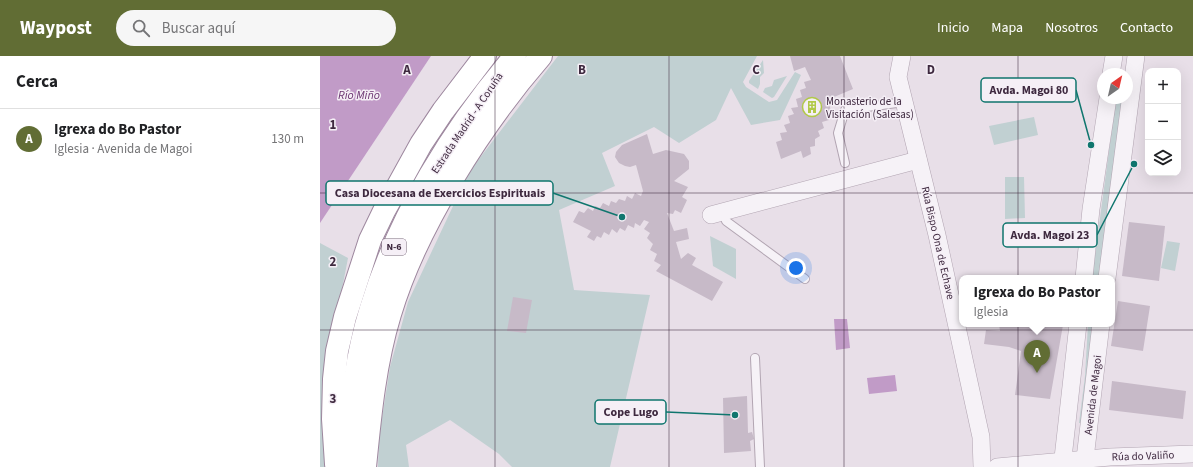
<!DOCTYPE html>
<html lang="es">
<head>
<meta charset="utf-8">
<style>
	:root { --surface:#fff; --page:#f6f6f6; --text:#202124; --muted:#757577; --line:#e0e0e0; --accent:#616d34 }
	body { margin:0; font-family:"Source Sans 3",sans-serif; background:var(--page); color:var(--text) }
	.controls { position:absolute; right:12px; top:12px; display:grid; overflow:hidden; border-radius:8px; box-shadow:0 4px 16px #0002 }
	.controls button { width:36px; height:36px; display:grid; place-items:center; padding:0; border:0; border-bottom:1px solid var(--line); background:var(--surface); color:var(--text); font:20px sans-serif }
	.compass { position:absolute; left:777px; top:12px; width:36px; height:36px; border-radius:50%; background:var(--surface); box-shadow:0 4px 16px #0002; rotate:34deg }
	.you { position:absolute; left:476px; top:212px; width:14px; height:14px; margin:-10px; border:3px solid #fff; border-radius:50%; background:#1a73e8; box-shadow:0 0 0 6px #1a73e833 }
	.badge { display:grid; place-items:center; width:26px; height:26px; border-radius:50%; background:var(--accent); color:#fff; font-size:13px; font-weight:700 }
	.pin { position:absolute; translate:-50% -33px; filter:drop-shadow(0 1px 2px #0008) }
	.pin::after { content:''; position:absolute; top:21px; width:14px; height:12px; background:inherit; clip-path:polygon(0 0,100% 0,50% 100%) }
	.popup { position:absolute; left:639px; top:219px; width:156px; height:52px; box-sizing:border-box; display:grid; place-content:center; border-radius:8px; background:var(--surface); filter:drop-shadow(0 1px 3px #0005); font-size:13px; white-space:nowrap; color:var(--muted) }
	.popup b { font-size:15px; color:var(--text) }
	.popup::after { content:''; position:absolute; left:50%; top:100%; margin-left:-8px; border:8px solid transparent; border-top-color:var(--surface) }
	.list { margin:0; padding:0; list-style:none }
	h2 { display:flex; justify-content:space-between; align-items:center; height:52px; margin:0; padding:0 16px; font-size:17px }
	h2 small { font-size:13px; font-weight:400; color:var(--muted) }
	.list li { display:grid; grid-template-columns:26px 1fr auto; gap:12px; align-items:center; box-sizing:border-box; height:60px; padding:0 16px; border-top:1px solid var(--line) }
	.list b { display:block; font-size:15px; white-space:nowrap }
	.list p { margin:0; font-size:13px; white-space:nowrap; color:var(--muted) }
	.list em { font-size:13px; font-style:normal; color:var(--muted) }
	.icon { flex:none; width:22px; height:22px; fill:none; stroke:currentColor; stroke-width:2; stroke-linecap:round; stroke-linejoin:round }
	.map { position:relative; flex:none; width:873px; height:411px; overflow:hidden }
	header { display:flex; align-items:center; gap:24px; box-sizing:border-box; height:56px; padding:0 20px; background:var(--accent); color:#fff }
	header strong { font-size:19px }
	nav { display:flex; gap:22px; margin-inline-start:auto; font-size:14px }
	.search { width:280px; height:36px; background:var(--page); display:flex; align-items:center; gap:10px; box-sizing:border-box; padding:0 14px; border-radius:22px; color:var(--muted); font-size:15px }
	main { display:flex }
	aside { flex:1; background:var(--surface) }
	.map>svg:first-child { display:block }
	.green { fill:#c1d0d2 }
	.water { fill:#c19bc7 }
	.building { fill:#c7bac8 }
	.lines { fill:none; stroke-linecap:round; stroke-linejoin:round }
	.lane-casing { stroke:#b2a5b2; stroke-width:10 }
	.street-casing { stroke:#b2a5b2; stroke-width:18 }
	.highway-casing { stroke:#9d879e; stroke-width:24 }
	.lane { stroke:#f6f2f7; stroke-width:8 }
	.street { stroke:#f6f2f7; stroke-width:17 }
	.highway { stroke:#fff; stroke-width:22 }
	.grid { fill:none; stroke:#3e293f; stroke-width:1; stroke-opacity:0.55 }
	.labels { text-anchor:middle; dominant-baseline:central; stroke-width:3; stroke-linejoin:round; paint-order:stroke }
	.shield { fill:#f5eff6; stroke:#756476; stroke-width:1 }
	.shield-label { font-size:10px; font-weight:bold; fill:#3e293f }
	.poi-label { font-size:11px; fill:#3e293f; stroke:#f5eff6; text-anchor:start }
	.street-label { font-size:11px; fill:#3e293f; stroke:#f5eff6 }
	.water-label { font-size:12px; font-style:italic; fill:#6b3471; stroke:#f5eff6 }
	.grid-label { font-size:13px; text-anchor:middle; font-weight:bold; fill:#3e293f; stroke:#f5eff6; stroke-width:3; stroke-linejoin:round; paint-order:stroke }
	.leader { fill:none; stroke:#0f766e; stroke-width:1.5 }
	.callout-dot { fill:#0f766e; stroke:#f5eff6; stroke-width:1.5 }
	.callout { fill:#f5eff6; stroke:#0f766e; stroke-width:1.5 }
	.callout-label { font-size:12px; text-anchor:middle; font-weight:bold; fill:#3e293f }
</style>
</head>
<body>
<header>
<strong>Waypost</strong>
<div class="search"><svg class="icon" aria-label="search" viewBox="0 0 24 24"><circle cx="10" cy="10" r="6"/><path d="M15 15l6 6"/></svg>Buscar aquí</div>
<nav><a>Inicio</a><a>Mapa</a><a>Nosotros</a><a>Contacto</a></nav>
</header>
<main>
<aside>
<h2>Cerca<small></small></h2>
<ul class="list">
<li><span class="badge">A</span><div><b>Igrexa do Bo Pastor</b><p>Iglesia · Avenida de Magoi</p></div><em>130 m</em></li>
</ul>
</aside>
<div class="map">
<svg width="873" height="411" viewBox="0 0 873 411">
	<rect width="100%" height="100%" fill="#e8dfe8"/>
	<g class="green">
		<path d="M 238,0 L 437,0 L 423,26 L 426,31 L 449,46 L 457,44 L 475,16 L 481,19 L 460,64 L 431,69 L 411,32 L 396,64 L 359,87 L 334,71 L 282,97 L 295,130 L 239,154 L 254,234 L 330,239 L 290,411 L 192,411 L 179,398 L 130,364 L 86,389 L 89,411 L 58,411 L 59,381 L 70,311 L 88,246 L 149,116 Z"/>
		<path d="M 443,4 L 444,17 L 440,21 L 440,28 L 438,33 L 429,27 L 429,25 Z"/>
		<path d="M 467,20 L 454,41 L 452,42 L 443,36 L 445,32 L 452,30 L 454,24 Z"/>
		<path d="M 796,42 L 802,42 L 800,59 L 782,222 L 772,222 Z"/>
		<path d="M 714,61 L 718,79 L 674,89 L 669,70 Z"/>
		<path d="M 685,121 L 704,121 L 705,162 L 685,163 Z"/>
		<path d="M 390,180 L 416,193 L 416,223 L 393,210 Z"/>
		<path d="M 847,185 L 860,187 L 855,215 L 841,212 Z"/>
		<path d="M 0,187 L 28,202 L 2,337 L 10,411 L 0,411 Z"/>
		<path d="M 768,268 L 777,268 L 763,367 L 759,367 L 765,320 Z"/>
	</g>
	<g class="water">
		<path d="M 0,0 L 111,0 L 0,167 Z"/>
		<path d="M 514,263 L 527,263 L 530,292 L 516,294 Z"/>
		<path d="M 575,319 L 577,335 L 549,338 L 547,322 Z"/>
	</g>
	<g class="building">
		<path d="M 470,0 L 520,0 L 533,33 L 514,41 L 517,47 L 509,49 L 512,56 L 506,58 L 509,64 L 502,66 L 504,72 L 498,75 L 500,80 L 495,83 L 495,90 L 490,91 L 491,98 L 483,102 L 481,95 L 461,103 L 456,86 L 462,84 L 460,77 L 467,76 L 464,69 L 470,67 L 468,60 L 474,58 L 471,52 L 478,51 L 476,43 L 482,41 L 480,34 L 486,32 L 484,26 L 491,24 L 485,11 L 474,15 Z"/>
		<path d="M 327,78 L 333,98 L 346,94 L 364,98 L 369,105 L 369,113 L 354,125 L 368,131 L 362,141 L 367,144 L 361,157 L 355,154 L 353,158 L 347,157 L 354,175 L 367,172 L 369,183 L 356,186 L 361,203 L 368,197 L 376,202 L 372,209 L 403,226 L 392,245 L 336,215 L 341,209 L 334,205 L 337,198 L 330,194 L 333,188 L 327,182 L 330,177 L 324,173 L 329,166 L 324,164 L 320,170 L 315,167 L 314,172 L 308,169 L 305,175 L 300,172 L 297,177 L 292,173 L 289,179 L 284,176 L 281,182 L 277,180 L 274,185 L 267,181 L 271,175 L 253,166 L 259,155 L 264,157 L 268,152 L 273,155 L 275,150 L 280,152 L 283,147 L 289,150 L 291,145 L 296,147 L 299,143 L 305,145 L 307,140 L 312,143 L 315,137 L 321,140 L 323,135 L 316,109 L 310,111 L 305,110 L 299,107 L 295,101 L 296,96 L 302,89 Z"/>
		<path d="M 809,166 L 845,170 L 839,225 L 802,220 Z"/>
		<path d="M 193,241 L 212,244 L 206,277 L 187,275 Z"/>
		<path d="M 798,245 L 830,250 L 823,295 L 791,290 Z"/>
		<path d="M 679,268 L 743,269 L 730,343 L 695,339 L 701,295 L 689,291 L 664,288 L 666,274 L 680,275 Z"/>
		<path d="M 792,325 L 866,335 L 863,363 L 789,354 Z"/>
		<path d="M 427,340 L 428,377 L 432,376 L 434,383 L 430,385 L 431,395 L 404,397 L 403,342 Z"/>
	</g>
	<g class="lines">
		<g class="lane-casing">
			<g id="lane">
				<path d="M 525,107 L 518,77 L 525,54 L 584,46"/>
				<path d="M 403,156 L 406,165 L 485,223"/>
				<path d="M 435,302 L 440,411"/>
			</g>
		</g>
		<g class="street-casing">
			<g id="street">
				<path d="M 582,0 L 578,21 L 617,179 L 661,381 L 662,411"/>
				<path d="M 791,18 L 794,0"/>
				<path d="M 391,159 L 598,104"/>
				<path d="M 764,222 L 771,153 L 788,42"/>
				<path d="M 787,222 L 816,0"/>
				<path d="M 677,411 L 790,401 L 873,398"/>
				<path d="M 742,411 L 758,268"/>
				<path d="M 764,411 L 781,268"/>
			</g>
		</g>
		<g class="highway-casing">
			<g id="highway">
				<path d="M 16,408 L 13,363 L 14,323 L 17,295 L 25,261 L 50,184 L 64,155 L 101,88 L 123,55 L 165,0"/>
				<path d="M 30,411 C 29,358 35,303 51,252 C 79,160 133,73 195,0"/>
				<path d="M 45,411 C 50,360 55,307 70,258 C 96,171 161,69 221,0"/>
			</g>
		</g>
		<use href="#lane" class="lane"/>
		<use href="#street" class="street"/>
		<use href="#highway" class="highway"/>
	</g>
	<path class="grid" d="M 175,0 L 175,411M 349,0 L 349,411M 524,0 L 524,411M 698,0 L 698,411M 0,137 L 873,137M 0,274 L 873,274"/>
	<defs>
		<g id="building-ring" transform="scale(1)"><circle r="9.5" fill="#f5eff6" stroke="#b1c948" stroke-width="1.5"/><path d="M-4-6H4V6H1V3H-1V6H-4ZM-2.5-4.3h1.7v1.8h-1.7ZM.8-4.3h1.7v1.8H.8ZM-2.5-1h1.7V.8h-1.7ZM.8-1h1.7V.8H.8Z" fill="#b1c948"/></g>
	</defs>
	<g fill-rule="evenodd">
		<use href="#building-ring" x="492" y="51"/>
	</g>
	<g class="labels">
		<rect class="shield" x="62" y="183" width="24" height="16" rx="3"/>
		<g class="shield-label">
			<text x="74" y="191">N-6</text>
		</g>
		<g class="poi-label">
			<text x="506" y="45">Monasterio de la<tspan x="506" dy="13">Visitación (Salesas)</tspan></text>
		</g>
		<g class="street-label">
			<text transform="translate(147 67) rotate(-56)">Estrada Madrid - A Coruña</text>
			<text transform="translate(618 187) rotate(77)">Rúa Bispo Ona de Echave</text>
			<text transform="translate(773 339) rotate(-83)">Avenida de Magoi</text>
			<text transform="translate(823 400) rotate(-2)">Rúa do Valiño</text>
		</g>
		<g class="water-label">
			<text x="39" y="39">Río Miño</text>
		</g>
	</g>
	<g class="grid-label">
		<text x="87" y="18">A</text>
		<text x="262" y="18">B</text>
		<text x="436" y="18">C</text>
		<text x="611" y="18">D</text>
		<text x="13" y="73">1</text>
		<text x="13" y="210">2</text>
		<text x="13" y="347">3</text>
	</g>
	<path class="leader" d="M771 89L756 34M302 161L233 137M814 108L777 179M415 359L346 356"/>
	<g class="callout-dot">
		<circle cx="771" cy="89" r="4"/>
		<circle cx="302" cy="161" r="4"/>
		<circle cx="814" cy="108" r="4"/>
		<circle cx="415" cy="359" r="4"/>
	</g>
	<g class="callout">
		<rect x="661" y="22" width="95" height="24" rx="4"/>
		<rect x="6" y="125" width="227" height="24" rx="4"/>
		<rect x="683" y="167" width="94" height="24" rx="4"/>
		<rect x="275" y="344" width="71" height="24" rx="4"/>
	</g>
	<g class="callout-label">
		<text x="709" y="38">Avda. Magoi 80</text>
		<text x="120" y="141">Casa Diocesana de Exercicios Espirituais</text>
		<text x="730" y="183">Avda. Magoi 23</text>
		<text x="311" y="360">Cope Lugo</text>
	</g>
</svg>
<div class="controls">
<button>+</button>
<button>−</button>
<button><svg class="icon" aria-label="layers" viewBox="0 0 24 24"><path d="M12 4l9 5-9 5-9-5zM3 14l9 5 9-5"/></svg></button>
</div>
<svg class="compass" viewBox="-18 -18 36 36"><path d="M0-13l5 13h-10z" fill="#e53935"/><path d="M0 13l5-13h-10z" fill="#757577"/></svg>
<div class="you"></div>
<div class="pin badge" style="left:717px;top:317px">A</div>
<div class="popup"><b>Igrexa do Bo Pastor</b>Iglesia</div>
</div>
</main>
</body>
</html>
